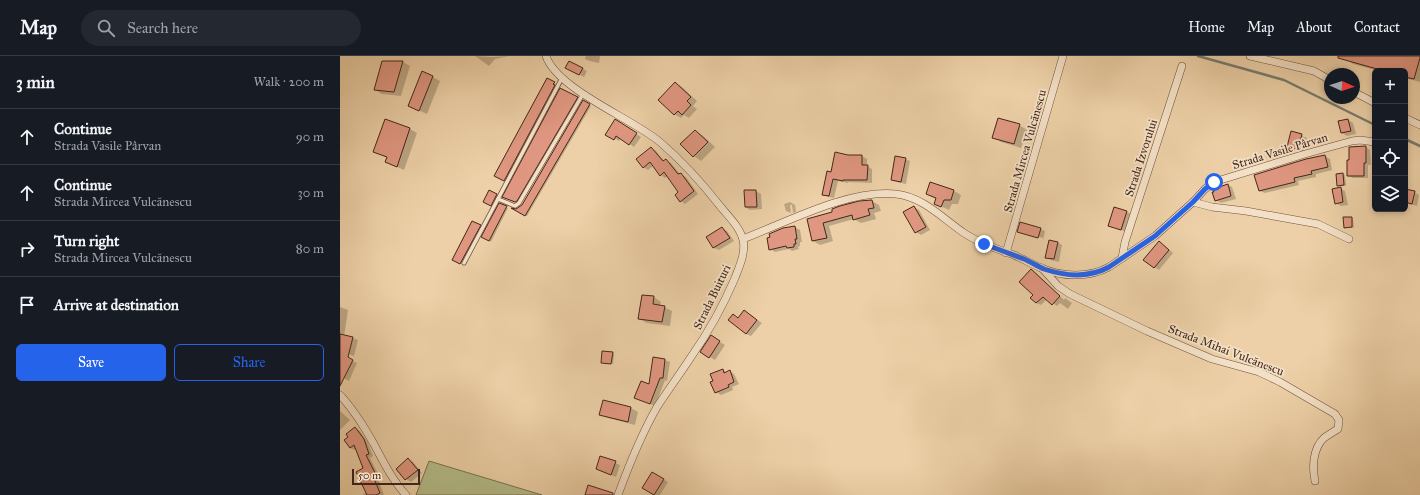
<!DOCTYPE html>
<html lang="en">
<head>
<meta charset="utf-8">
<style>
	:root { --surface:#171b24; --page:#242831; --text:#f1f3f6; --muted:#9ea1a6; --line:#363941; --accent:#2563eb }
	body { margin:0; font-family:"IM FELL Great Primer",serif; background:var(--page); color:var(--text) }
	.controls { position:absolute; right:12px; top:12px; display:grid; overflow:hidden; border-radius:6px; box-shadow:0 2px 6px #0003 }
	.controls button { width:36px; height:36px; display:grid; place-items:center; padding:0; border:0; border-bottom:1px solid var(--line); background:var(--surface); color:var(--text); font:20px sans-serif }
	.compass { position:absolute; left:984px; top:12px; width:36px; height:36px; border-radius:50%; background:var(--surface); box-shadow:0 2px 6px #0003; rotate:93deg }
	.scale { position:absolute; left:12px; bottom:10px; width:68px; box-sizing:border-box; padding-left:4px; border:2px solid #44271a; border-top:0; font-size:11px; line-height:14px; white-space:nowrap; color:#44271a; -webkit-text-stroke:3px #f3e0c6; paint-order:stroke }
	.stop { position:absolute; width:12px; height:12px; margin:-9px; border:3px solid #2563eb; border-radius:50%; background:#fff }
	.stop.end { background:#2563eb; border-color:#fff; box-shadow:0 1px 4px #0008 }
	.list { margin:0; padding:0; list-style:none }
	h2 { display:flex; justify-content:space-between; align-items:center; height:52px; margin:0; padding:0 16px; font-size:17px }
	h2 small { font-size:13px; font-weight:400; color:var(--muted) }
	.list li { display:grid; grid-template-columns:26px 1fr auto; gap:12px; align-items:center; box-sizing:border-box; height:56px; padding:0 16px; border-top:1px solid var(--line) }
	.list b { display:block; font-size:15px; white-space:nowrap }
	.list p { margin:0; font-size:13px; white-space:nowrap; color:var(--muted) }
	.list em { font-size:13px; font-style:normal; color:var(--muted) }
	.actions { display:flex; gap:8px; padding:12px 16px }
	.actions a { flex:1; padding:9px 0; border:1px solid var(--accent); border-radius:6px; text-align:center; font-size:14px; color:var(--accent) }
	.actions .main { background:var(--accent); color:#fff }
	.icon { flex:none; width:22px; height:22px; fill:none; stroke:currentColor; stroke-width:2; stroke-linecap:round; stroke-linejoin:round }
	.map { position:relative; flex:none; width:1080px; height:439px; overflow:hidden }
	header { display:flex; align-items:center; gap:24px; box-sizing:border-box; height:56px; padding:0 20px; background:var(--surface); border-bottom:1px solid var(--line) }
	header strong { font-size:19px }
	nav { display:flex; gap:22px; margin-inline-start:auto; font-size:14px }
	.search { width:280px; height:36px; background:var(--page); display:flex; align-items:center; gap:10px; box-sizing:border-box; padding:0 14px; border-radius:22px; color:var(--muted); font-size:15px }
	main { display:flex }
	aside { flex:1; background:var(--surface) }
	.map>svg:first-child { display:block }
	.green { fill:#b4bc8a; stroke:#7c7252 }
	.shadow { fill:#0003 }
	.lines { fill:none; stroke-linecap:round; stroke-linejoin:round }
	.stream { stroke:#777d70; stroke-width:2.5 }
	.building { fill:#e09781; stroke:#44271a }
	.lane-casing { stroke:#6e513d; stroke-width:5 }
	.street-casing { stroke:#6e513d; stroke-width:8 }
	.lane { stroke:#f3e0c6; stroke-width:3.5 }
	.street { stroke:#f3e0c6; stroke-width:7 }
	.route { stroke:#2563eb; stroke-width:5 }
	.labels { text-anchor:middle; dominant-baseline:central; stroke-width:3.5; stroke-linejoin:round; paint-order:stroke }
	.street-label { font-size:12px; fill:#44271a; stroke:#f3e0c6 }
</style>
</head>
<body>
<header>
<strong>Map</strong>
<div class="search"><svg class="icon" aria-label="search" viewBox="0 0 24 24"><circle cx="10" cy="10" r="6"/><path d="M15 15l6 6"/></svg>Search here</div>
<nav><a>Home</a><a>Map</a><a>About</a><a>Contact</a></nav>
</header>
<main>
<aside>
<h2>3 min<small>Walk · 200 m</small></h2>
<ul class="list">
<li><svg class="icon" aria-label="ahead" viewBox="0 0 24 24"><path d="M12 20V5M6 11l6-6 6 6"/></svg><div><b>Continue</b><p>Strada Vasile Pârvan</p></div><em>90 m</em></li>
<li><svg class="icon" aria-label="ahead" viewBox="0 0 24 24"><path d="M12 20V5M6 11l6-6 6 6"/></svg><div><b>Continue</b><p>Strada Mircea Vulcănescu</p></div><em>30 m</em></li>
<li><svg class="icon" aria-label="right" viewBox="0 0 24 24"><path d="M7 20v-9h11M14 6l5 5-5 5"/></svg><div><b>Turn right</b><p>Strada Mircea Vulcănescu</p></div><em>80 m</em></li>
<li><svg class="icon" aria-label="arrive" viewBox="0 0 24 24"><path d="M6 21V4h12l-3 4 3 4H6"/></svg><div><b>Arrive at destination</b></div></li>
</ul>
<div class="actions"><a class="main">Save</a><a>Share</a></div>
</aside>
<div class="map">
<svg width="1080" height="439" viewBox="0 0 1080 439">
	<rect width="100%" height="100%" fill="#edd0a7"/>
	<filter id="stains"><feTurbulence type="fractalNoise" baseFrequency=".005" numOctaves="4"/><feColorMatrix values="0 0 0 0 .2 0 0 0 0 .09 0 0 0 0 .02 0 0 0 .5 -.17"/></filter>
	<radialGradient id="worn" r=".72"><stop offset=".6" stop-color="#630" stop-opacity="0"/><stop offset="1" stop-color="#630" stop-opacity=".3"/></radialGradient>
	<path class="green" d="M 89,405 L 202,439 L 76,439 Z"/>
	<g class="shadow">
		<path d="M 135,0 L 151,1 L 169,0 L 155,3 L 149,10 Z"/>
		<path d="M 246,0 L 260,0 L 259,7 L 250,5 L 245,3 Z"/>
		<path d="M 1006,0 L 1080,0 L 1080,26 L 1065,22 L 1065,15 L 1039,15 L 1013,8 L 1005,3 Z"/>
		<path d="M 42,6 L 63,6 L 70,10 L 61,40 L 42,38 L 35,34 Z"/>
		<path d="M 229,6 L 247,15 L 244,21 L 226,11 Z"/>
		<path d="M 93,21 L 100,25 L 87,58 L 69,50 Z"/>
		<path d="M 207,23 L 216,28 L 215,30 L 216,31 L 166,125 L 156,119 Z"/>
		<path d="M 335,27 L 342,31 L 357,45 L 353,50 L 357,53 L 349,62 L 344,59 L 341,62 L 334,58 Z"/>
		<path d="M 221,33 L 239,43 L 177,147 L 166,142 Z"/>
		<path d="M 244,45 L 251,50 L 187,160 L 176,154 L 183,149 Z"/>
		<path d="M 46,64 L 70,73 L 77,77 L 64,114 L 46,106 L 48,102 L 35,96 Z"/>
		<path d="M 1008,64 L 1013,67 L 1016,78 L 1007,80 L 1002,77 Z"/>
		<path d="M 275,65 L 301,81 L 294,91 L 281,82 L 279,85 L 267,78 Z"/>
		<path d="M 679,69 L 687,74 L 681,92 L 661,86 L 653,81 Z"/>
		<path d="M 355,75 L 362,79 L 375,91 L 361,105 L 354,100 L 342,88 Z"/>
		<path d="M 952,76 L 967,82 L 963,96 L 948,91 Z"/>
		<path d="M 1026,91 L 1030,94 L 1031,109 L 1028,109 L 1028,122 L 1013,122 L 1008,120 Z"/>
		<path d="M 311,92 L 316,95 L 324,105 L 326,104 L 331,107 L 340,118 L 346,121 L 358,138 L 345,148 L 341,145 L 340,136 L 328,120 L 325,122 L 321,119 L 313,110 L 308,114 L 303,111 Z"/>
		<path d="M 508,100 L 522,100 L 527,103 L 527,110 L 532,113 L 532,127 L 508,126 L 508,127 L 498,125 L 494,142 L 488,141 L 483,138 L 492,117 Z"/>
		<path d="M 985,100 L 990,103 L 992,114 L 976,118 L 976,121 L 958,125 L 959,129 L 925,137 L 920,135 Z"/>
		<path d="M 565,103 L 570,105 L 566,128 L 557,126 L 552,124 Z"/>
		<path d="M 1003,118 L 1005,119 L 1006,130 L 1000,130 L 998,129 Z"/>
		<path d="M 888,129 L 892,131 L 896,143 L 881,147 L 876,144 Z"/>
		<path d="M 1000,132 L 1005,135 L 1008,149 L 1001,150 L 996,147 Z"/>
		<path d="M 1065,134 L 1074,136 L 1079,139 L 1077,150 L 1065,147 Z"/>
		<path d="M 149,135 L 158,140 L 153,150 L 144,145 Z"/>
		<path d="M 416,135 L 421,138 L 422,153 L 410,154 L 405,151 Z"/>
		<path d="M 614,135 L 621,139 L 618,148 L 612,148 L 609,154 L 595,148 L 596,143 L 587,138 Z"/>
		<path d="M 532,145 L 539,149 L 541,155 L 534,157 L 536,163 L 521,167 L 514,163 L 489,170 L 493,185 L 480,189 L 473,185 L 468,164 Z"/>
		<path d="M 450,146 L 455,149 L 456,156 L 453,157 L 452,149 L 450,149 L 451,157 L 446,155 L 444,148 Z"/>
		<path d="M 166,151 L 168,152 L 151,186 L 143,181 Z"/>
		<path d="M 574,151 L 579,154 L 590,174 L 581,179 L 576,176 Z"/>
		<path d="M 775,152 L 792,158 L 786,176 L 769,169 Z"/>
		<path d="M 1011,162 L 1013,163 L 1014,172 L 1007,172 L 1005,171 Z"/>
		<path d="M 133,166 L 142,171 L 123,208 L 113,203 Z"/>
		<path d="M 455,171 L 460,174 L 462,186 L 460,186 L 460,190 L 458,191 L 459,193 L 452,195 L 449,193 L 435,196 L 430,193 Z"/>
		<path d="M 382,172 L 387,175 L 394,185 L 379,194 L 374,192 L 367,181 Z"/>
		<path d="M 700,173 L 705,175 L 703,184 L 703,182 L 682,176 L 682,178 L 678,175 Z"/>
		<path d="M 717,186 L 722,189 L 719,206 L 711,204 L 706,201 Z"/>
		<path d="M 824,189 L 833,197 L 819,214 L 814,211 Z"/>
		<path d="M 691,214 L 696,217 L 724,244 L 725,242 L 732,247 L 728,253 L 720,247 L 717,250 L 707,243 L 701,249 L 696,247 Z"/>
		<path d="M 314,241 L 321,246 L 320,250 L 324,251 L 332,255 L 330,270 L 307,267 L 299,263 Z"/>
		<path d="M 0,251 L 8,254 L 4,281 L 0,281 Z"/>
		<path d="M 405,255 L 422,267 L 411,280 L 406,278 Z"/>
		<path d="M 7,280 L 18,284 L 14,300 L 8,298 Z"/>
		<path d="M 376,284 L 385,289 L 375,304 L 362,296 Z"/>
		<path d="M 272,297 L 274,298 L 273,308 L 262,306 Z"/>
		<path d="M 314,302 L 325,304 L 330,306 L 327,325 L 325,324 L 315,350 L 296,342 L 310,329 Z"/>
		<path d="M 12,305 L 17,307 L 9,325 L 0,320 L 0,307 Z"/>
		<path d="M 383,314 L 387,317 L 390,315 L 394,318 L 399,328 L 392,331 L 393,334 L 381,339 L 376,336 Z"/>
		<path d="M 264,345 L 291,352 L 298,356 L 295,369 L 268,362 L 260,358 Z"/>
		<path d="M 0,355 L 10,364 L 0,374 Z"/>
		<path d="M 15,372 L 20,375 L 28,387 L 33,400 L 30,402 L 40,422 L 38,423 L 44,439 L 24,439 L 23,438 L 27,436 L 24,413 L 17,393 L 15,394 L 10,392 L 10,381 Z"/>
		<path d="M 261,401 L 280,409 L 276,421 L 257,413 Z"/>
		<path d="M 68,404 L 73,406 L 82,417 L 71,426 L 66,423 Z"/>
		<path d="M 312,417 L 328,426 L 320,439 L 315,439 L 303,432 Z"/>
	</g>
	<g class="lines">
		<g class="stream">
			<path d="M 858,0 L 944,24 L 1035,69"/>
			<path d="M 1065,83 L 1080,90"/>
		</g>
	</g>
	<g class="building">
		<path d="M 998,0 L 1080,0 L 1080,2 L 1074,23 L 1065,21 L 1065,15 L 1044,15 L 998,2 Z"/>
		<path d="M 42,5 L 63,5 L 54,36 L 34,34 Z"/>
		<path d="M 229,5 L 243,12 L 239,19 L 225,12 Z"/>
		<path d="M 82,15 L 93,20 L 79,55 L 68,50 Z"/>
		<path d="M 207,22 L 215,26 L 213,28 L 215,29 L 164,125 L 154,120 Z"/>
		<path d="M 335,26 L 351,41 L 347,45 L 351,49 L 342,59 L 338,55 L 334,59 L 318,44 Z"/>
		<path d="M 220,32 L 238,41 L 177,145 L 175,146 L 162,141 Z"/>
		<path d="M 243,44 L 250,48 L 185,160 L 171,152 L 176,153 L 182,149 Z"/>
		<path d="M 658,62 L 680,68 L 674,88 L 652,82 Z"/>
		<path d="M 45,63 L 70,72 L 57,111 L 45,106 L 47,101 L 33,96 Z"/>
		<path d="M 275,63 L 297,77 L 289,89 L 276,80 L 274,84 L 265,79 Z"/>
		<path d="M 1008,63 L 1011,75 L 1001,77 L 998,65 Z"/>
		<path d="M 355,74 L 368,86 L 353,101 L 340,88 Z"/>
		<path d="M 951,75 L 962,78 L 958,94 L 947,91 Z"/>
		<path d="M 1026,90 L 1026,107 L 1024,107 L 1024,120 L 1007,120 L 1007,104 L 1009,104 L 1009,91 Z"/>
		<path d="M 311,91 L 323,105 L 326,103 L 338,118 L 341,117 L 354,135 L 340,146 L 335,139 L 338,136 L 324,116 L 320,120 L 310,106 L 303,112 L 296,103 Z"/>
		<path d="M 495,96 L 508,99 L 522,99 L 522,109 L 528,109 L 527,124 L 503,124 L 503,125 L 493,123 L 489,140 L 482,139 L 487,115 L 491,116 Z"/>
		<path d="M 985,99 L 988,111 L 971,115 L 972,118 L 954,122 L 955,126 L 919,135 L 914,119 L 966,103 Z"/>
		<path d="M 555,100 L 566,102 L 561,126 L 551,124 Z"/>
		<path d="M 1003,117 L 1004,129 L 997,130 L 996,118 Z"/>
		<path d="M 590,126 L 614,134 L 611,144 L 604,144 L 601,151 L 594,148 L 596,142 L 586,138 Z"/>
		<path d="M 888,128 L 891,140 L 875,145 L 872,136 L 874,136 L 873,133 Z"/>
		<path d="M 1001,131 L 1003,146 L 995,148 L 992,133 Z"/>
		<path d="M 1065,133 L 1075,135 L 1072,148 L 1065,146 Z"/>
		<path d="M 149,134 L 157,138 L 151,150 L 143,146 Z"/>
		<path d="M 404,134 L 416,134 L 417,151 L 405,151 Z"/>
		<path d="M 532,144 L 534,152 L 528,153 L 530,159 L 513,164 L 512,159 L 483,167 L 487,182 L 472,185 L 467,163 L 492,156 L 492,153 L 500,150 L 519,145 Z"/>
		<path d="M 159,147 L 167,150 L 149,185 L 141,181 Z"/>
		<path d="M 574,150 L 586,171 L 575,177 L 563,156 Z"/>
		<path d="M 774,151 L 787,155 L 781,174 L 768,170 Z"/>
		<path d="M 1003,161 L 1012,161 L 1012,171 L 1004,172 Z"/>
		<path d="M 132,165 L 141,169 L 120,208 L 112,204 Z"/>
		<path d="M 680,166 L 701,172 L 698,182 L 677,176 Z"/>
		<path d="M 455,170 L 457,183 L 455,183 L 456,188 L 454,188 L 454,191 L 447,192 L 446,190 L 429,194 L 427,182 L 430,181 L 429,178 L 443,172 Z"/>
		<path d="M 382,171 L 390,182 L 373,192 L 366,181 Z"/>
		<path d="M 709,184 L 718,186 L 714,203 L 705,202 Z"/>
		<path d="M 819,185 L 829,194 L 814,212 L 803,204 Z"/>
		<path d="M 691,213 L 720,240 L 712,249 L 703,241 L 696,247 L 690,242 L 693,239 L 679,226 Z"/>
		<path d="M 302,239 L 314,240 L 313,248 L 325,250 L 322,266 L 298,263 Z"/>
		<path d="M 404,254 L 417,264 L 406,278 L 388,264 L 393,258 L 398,262 Z"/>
		<path d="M 0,278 L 13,281 L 8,301 L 13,304 L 0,330 Z"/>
		<path d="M 371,279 L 380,285 L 369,302 L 360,296 Z"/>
		<path d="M 262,295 L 273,296 L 271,308 L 261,307 Z"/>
		<path d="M 313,301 L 325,303 L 323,322 L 320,322 L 310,348 L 294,342 L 301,325 L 309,328 Z"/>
		<path d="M 383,313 L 384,317 L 390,314 L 394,326 L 388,329 L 389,331 L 375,337 L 370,326 L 373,325 L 370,318 Z"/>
		<path d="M 263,344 L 291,351 L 288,366 L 259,359 Z"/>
		<path d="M 15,371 L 24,383 L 29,398 L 26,399 L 36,419 L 33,420 L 40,437 L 36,439 L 27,439 L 16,416 L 23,412 L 14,389 L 10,392 L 4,384 L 8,381 L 6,378 Z"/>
		<path d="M 260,400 L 276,405 L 271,419 L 256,413 Z"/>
		<path d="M 68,402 L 78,414 L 65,424 L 56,413 Z"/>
		<path d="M 312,416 L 324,423 L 314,439 L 302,432 Z"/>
		<path d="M 248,429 L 273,437 L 273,439 L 245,439 Z"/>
	</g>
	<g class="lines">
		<g class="lane-casing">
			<g id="lane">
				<path d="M 158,143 L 175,150 L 179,147 L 243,38"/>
				<path d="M 124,207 L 222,22"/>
			</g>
		</g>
		<g class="street-casing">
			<g id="street">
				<path d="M 206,0 C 217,33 291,62 320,86 C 342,105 362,127 380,150 C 388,160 400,171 403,184 C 406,197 399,211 395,222 C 383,250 368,277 351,301 C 340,318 328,334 317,351 C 301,379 289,409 278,439"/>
				<path d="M 910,0 L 974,15 L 990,24"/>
				<path d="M 1014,36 L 1035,47"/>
				<path d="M 1065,62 L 1080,69"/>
				<path d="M 853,146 L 872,151 L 906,155 L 978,168 L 1009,183"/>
				<path d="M 403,183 C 447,166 509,133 556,138 C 583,141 602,162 624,177 C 639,187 656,193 674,199 C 683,203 692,208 701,212 C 722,221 749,222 769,211 L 815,180 L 853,146 L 865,133 L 874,126 L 965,98 L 1012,85 L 1020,84 L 1035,86"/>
				<path d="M 666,197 L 723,0"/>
				<path d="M 782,202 L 785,186 L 842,10"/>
				<path d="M 702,212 L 718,230 L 730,238 L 807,275 L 872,303 L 919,316 L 940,326 L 995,358 L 999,364 L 998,373 C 993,376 988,379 984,382 C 973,392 972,411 975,425"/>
				<path d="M 0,339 C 14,354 25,372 35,390 C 44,407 53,425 66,439"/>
			</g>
		</g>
		<use href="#lane" class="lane"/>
		<use href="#street" class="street"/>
	</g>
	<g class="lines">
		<path class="route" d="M 644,188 C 657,193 671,198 684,203 C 691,206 697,210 704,213 C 725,220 749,222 769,211 L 815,180 L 853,146 L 865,133 L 874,126"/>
	</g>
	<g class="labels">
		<g class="street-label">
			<text transform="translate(685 95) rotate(-74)">Strada Mircea Vulcănescu</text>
			<text transform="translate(940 95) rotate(-17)">Strada Vasile Pârvan</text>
			<text transform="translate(801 102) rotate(-72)">Strada Izvorului</text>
			<text transform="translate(372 241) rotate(-64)">Strada Buituri</text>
			<text transform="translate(886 294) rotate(21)">Strada Mihai Vulcănescu</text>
		</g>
	</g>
	<rect width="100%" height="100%" filter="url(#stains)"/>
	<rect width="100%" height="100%" fill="url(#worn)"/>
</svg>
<div class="controls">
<button>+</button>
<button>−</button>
<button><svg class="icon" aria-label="locate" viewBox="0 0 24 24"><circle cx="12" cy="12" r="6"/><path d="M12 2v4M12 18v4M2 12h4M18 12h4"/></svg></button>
<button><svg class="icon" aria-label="layers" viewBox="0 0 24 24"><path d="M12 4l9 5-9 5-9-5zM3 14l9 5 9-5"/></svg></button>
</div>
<svg class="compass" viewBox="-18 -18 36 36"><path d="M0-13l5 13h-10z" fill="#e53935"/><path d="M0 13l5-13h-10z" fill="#9ea1a6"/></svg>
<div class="scale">50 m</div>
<div class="stop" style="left:874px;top:126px"></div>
<div class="stop end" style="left:644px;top:188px"></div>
</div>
</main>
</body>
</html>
